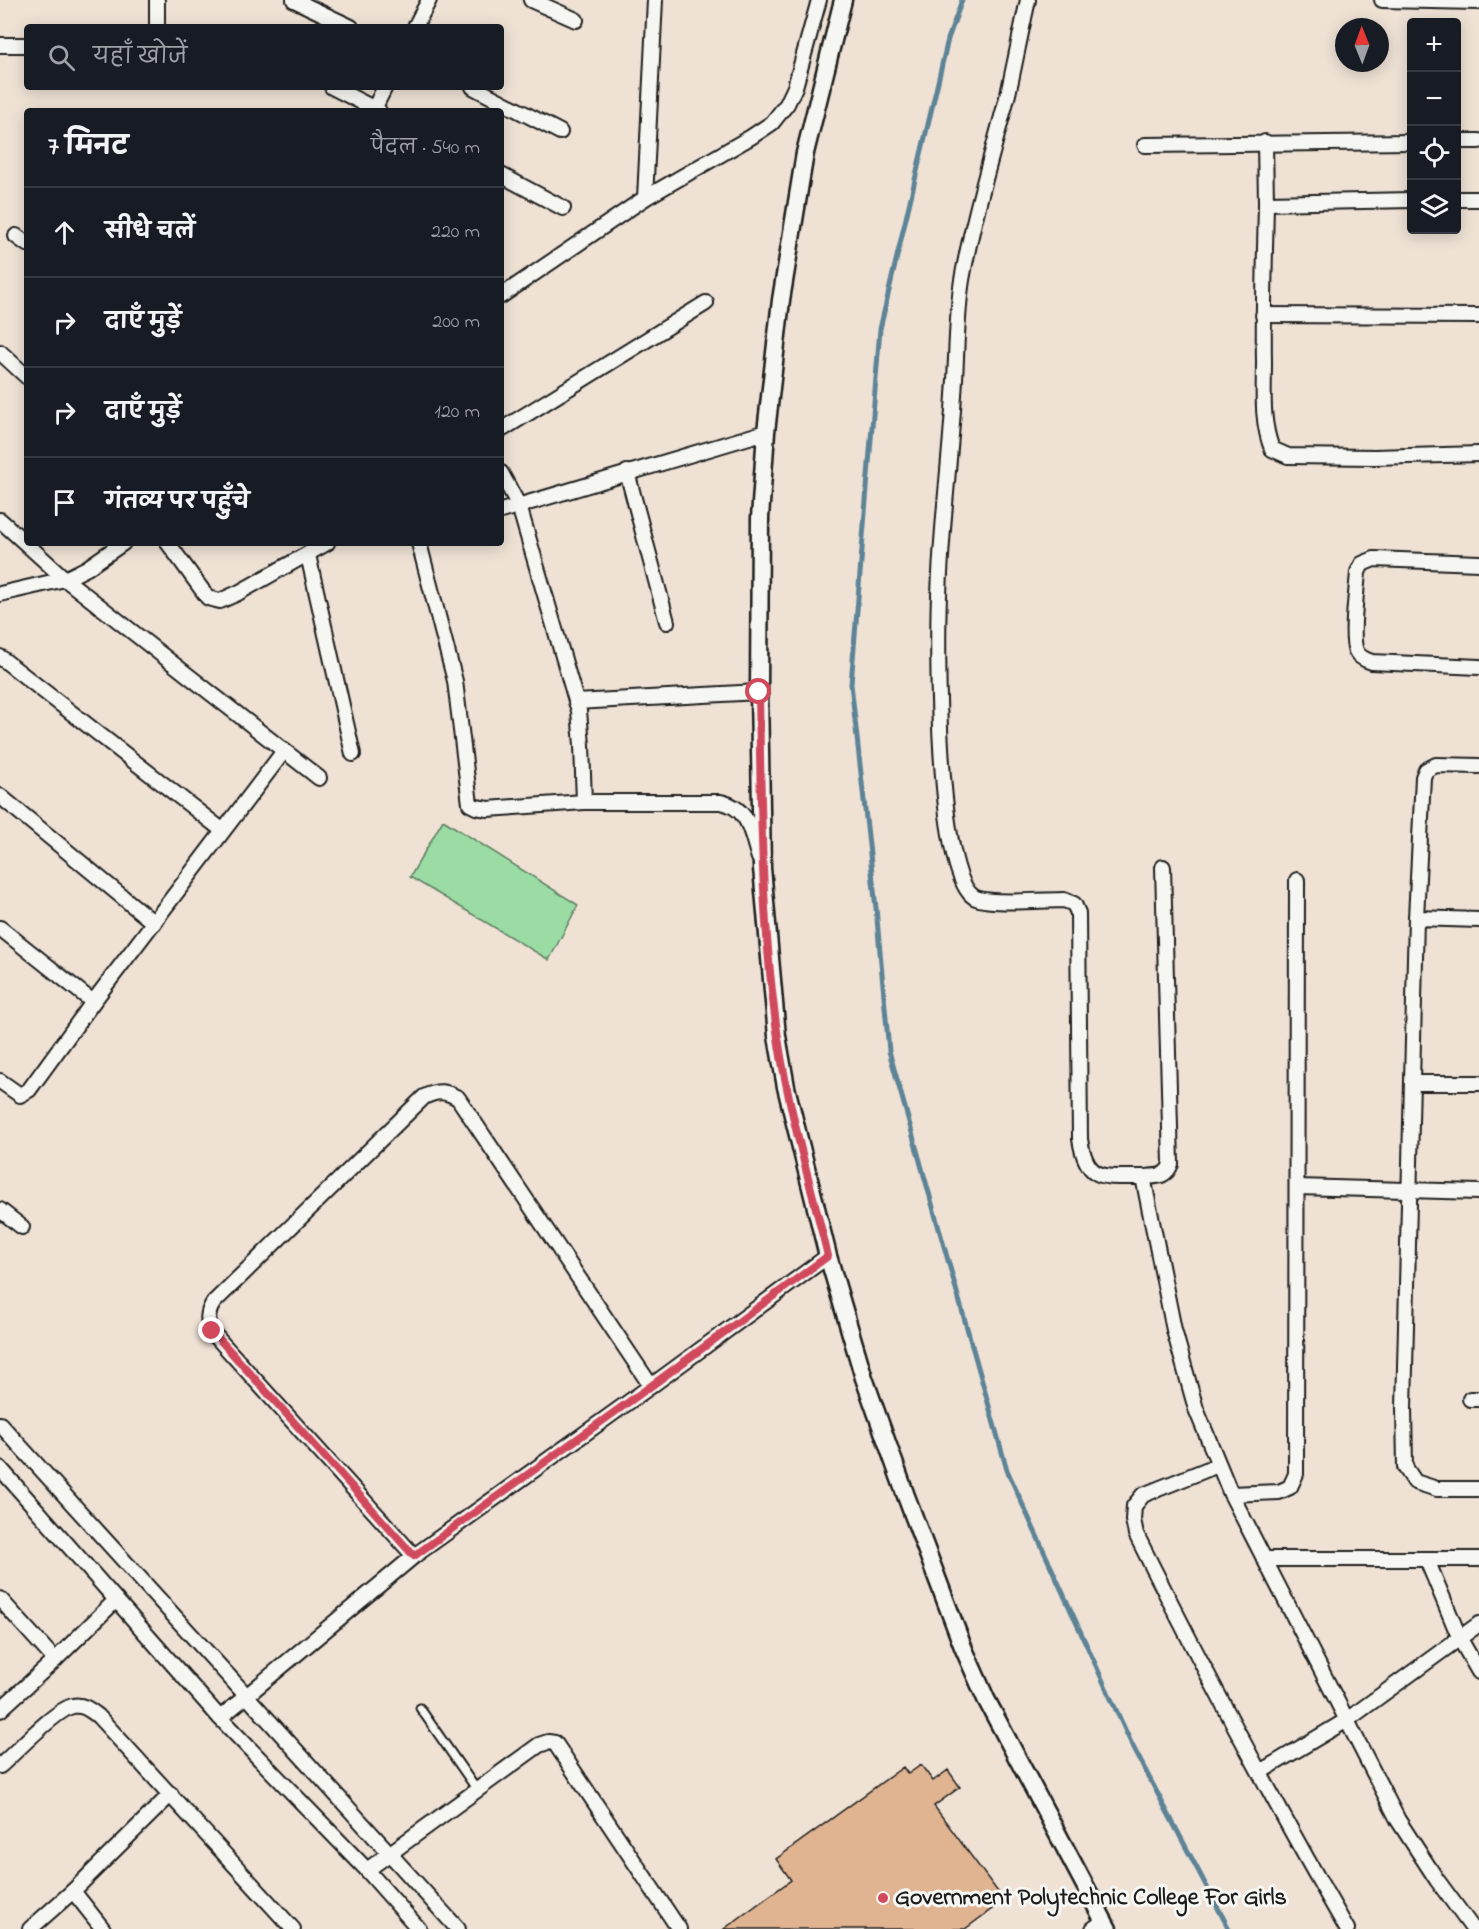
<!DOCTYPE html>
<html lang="hi">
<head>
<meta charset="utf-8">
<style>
	:root { --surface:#171b24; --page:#20242c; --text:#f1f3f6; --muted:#9ea1a6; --line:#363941 }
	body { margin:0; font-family:"Indie Flower","Playpen Sans Deva",sans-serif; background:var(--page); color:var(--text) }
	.controls { position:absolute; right:18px; top:18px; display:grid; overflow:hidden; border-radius:6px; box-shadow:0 3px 15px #0003 }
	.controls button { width:54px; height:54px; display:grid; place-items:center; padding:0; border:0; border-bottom:2px solid var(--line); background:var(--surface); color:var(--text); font:30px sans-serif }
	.compass { position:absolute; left:1335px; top:18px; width:54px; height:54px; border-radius:50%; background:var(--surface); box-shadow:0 3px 15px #0003; rotate:359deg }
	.stop { position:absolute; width:18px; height:18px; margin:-14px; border:4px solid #d1495b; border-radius:50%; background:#fff }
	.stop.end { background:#d1495b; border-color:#fff; box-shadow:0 2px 6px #0008 }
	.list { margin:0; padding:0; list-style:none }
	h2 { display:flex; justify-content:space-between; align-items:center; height:78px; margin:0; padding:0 24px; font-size:26px }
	h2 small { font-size:20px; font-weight:400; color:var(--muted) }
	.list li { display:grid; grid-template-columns:39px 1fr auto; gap:18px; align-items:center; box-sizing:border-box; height:90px; padding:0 24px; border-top:2px solid var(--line) }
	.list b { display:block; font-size:22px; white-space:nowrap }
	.list em { font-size:20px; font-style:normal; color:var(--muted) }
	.icon { flex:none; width:33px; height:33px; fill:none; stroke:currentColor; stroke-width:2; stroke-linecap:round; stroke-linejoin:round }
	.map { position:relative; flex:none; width:1479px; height:1929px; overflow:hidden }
	.search { position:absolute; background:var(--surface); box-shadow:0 3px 15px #0003; left:24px; top:24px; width:480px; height:66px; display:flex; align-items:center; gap:15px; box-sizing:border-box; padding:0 21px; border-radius:6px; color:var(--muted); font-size:22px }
	.panel { position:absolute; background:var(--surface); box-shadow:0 3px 15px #0003; left:24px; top:108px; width:480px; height:438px; border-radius:6px }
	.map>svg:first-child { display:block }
	.green { fill:#9bdca5; stroke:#5c7c60; stroke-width:1.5 }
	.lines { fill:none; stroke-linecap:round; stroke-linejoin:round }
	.stream { stroke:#5d8397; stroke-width:5 }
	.building { fill:#e0b391; stroke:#1c1c1c; stroke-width:1.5 }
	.service-casing { stroke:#1c1c1c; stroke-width:11 }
	.minor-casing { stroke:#1c1c1c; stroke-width:18 }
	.tertiary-casing { stroke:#1c1c1c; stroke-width:21 }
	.service { stroke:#f6f6f2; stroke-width:7 }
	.minor { stroke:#f6f6f2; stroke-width:14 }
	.tertiary { stroke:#f6f6f2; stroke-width:16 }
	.route { stroke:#d1495b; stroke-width:8 }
	.poi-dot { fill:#d1495b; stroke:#f6f6f2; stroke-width:2 }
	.labels { text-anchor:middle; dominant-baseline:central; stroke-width:6; stroke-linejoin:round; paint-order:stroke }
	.poi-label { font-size:24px; font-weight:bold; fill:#1c1c1c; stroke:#f6f6f2; text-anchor:start }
</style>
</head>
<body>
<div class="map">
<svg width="1479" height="1929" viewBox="0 0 1479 1929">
	<rect width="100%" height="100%" fill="#efe2d5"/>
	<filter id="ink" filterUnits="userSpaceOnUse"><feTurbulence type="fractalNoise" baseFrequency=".0167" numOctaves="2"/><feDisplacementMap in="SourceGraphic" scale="12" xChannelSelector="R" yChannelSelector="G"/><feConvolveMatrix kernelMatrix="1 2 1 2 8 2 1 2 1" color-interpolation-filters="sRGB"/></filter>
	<g filter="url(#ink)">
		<path class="green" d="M 443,820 L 578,905 L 549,960 L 410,877 Z"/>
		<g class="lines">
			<path class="stream" d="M 962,0 L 948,39 L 880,329 L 851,684 L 876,908 L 889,1051 L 1007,1470 L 1132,1745 L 1229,1929"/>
		</g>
		<path class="building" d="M 921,1765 L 933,1781 L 948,1770 L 960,1787 L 934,1806 L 1004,1900 L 965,1929 L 724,1929 L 791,1880 L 776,1859 L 903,1767 L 908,1774 Z"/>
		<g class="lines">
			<g class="service-casing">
				<path id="service" d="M 420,1708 L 477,1790"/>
			</g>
			<g class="minor-casing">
				<g id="minor">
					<path d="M 294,0 L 351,27"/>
					<path d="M 531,0 L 576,20"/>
					<path d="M 1028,0 C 1021,31 1015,63 1008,94 C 992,155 973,217 962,280 C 956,317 957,357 954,395 C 950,462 941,529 939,596 C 937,644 936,874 974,897 C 987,905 1046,900 1064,900 L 1074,904 L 1078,913 L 1080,1139 C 1087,1184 1105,1176 1143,1177 L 1174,1330 L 1196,1409 L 1231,1494 L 1398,1820 L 1437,1880 L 1473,1929"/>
					<path d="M 1382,0 L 1479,2"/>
					<path d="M 157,27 L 157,0"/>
					<path d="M 415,27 L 429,0"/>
					<path d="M 0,45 L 27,45"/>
					<path d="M 332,87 L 379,111"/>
					<path d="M 473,87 L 560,132"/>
					<path d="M 373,111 L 385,87"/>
					<path d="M 1456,141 L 1479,141"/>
					<path d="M 1265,142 L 1266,203 L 1412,200"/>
					<path d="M 1145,145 L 1412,142"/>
					<path d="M 501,175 L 563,208"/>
					<path d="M 645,198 L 655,0"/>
					<path d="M 1456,199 L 1479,199"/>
					<path d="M 1266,203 C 1265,256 1263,309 1264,362 C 1264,391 1261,421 1272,449 L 1288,456 L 1374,457 L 1479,454"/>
					<path d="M 16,236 L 27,244"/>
					<path d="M 501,296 L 645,198 L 751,137 L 772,123 L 787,104 L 795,87 L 819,0"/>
					<path d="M 1263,315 L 1479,316"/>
					<path d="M 0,352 L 27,377"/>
					<path d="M 501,430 L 706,303"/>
					<path d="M 627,472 L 667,622"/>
					<path d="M 501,473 L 519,506 L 579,711 L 582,745 L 584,802"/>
					<path d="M 501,511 L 766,432"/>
					<path d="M 0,520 L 65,579 L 319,778"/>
					<path d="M 168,543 L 208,598 L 220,601 L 238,593 L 327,543"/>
					<path d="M 419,543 L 455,681 L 470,804 L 476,807 L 488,809 L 584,802 L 721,802 C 750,808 751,834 759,858"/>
					<path d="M 308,555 L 353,754"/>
					<path d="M 1479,563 L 1374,559 L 1362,564 L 1358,572 C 1357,589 1350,637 1356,651 C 1359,657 1365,660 1372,662 L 1479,667"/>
					<path d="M 0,594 L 65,579 L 87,568 L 123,543"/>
					<path d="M 0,657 L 222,830"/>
					<path d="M 576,702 L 759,692"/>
					<path d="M 0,796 L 154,923"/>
					<path d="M 1416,918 L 1423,777 L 1426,770 L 1436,765 L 1479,766"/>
					<path d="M 1479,920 L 1416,918 L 1404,1408 L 1405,1467 L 1415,1482 L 1437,1489 L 1479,1489"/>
					<path d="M 0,928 L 93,1002"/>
					<path d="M 0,1081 L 20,1095 L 29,1090 L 93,1002 L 284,751"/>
					<path d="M 1412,1083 L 1479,1083"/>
					<path d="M 1143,1177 C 1156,1176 1166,1178 1171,1164 L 1163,867"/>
					<path d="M 1297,1187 L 1479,1192"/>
					<path d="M 0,1210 L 22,1227"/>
					<path d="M 1470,1399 L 1479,1399"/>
					<path d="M 0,1424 L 458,1929"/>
					<path d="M 1218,1465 L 1143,1495 L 1134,1506 L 1133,1520 L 1136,1534 C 1203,1668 1272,1800 1347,1929"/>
					<path d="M 0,1468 L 220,1718 L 367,1870 L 419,1929"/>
					<path d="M 1231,1494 L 1279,1492 L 1290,1487 L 1296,1474 L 1297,880"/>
					<path d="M 414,1556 L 211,1331 C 207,1320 207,1312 214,1302 L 424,1097 C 438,1090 445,1091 458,1098 L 651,1386"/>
					<path d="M 1264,1559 L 1479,1559"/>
					<path d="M 1427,1560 L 1460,1639 L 1479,1672"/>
					<path d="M 0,1599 L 55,1660"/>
					<path d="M 0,1710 L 55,1660 L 116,1600"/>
					<path d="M 220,1718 L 414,1556 L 651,1386 L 828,1256"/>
					<path d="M 0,1766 C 15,1753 56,1709 73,1706 C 83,1704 90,1710 98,1716 L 293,1929"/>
					<path d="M 1260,1772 L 1347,1720 L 1479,1624"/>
					<path d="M 367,1870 L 539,1745 L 548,1742 L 555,1743 L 679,1929"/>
					<path d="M 73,1891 L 171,1794"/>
					<path d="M 30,1929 L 73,1891 L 103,1929"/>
					<path d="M 1093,1929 L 1104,1921"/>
				</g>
			</g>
			<g class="tertiary-casing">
				<path id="tertiary" d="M 843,0 L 805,153 L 781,300 L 766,432 L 760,518 L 759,692 L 762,868 L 777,1036 L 786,1087 L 828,1256 L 864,1378 L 906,1496 L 963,1647 L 986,1699 L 1108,1929"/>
			</g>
			<use href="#service" class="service"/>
			<use href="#minor" class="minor"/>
			<use href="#tertiary" class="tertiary"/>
		</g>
	</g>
	<g class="lines" filter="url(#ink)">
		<path class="route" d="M 212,1331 L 414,1556 L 651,1386 L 828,1256 C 810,1183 789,1111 778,1038 C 761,923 761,807 759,692"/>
	</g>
	<circle class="poi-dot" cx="883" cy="1898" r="6"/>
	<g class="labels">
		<g class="poi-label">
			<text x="895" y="1898">Government Polytechnic College For Girls</text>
		</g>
	</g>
</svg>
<div class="controls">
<button>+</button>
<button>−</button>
<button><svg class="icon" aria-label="locate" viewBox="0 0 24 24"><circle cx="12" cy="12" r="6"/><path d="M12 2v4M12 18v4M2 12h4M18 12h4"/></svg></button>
<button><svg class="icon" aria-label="layers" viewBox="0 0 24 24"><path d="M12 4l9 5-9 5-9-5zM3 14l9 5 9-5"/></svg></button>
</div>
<svg class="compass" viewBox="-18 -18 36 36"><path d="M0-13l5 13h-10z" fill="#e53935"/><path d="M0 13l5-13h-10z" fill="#9ea1a6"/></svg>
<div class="stop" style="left:759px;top:692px"></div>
<div class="stop end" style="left:212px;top:1331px"></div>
<div class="search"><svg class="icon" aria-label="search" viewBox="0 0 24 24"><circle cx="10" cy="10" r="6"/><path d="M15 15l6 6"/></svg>यहाँ खोजें</div>
<section class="panel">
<h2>7 मिनट<small>पैदल · 540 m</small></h2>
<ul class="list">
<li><svg class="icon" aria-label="ahead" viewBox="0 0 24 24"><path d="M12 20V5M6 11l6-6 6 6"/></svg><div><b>सीधे चलें</b></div><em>220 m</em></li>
<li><svg class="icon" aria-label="right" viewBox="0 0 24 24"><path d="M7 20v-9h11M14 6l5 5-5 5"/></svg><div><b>दाएँ मुड़ें</b></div><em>200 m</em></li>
<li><svg class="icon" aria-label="right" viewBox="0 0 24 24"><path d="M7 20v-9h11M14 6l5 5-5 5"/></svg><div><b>दाएँ मुड़ें</b></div><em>120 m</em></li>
<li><svg class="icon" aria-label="arrive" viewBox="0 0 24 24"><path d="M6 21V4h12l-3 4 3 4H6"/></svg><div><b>गंतव्य पर पहुँचे</b></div></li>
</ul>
</section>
</div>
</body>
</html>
